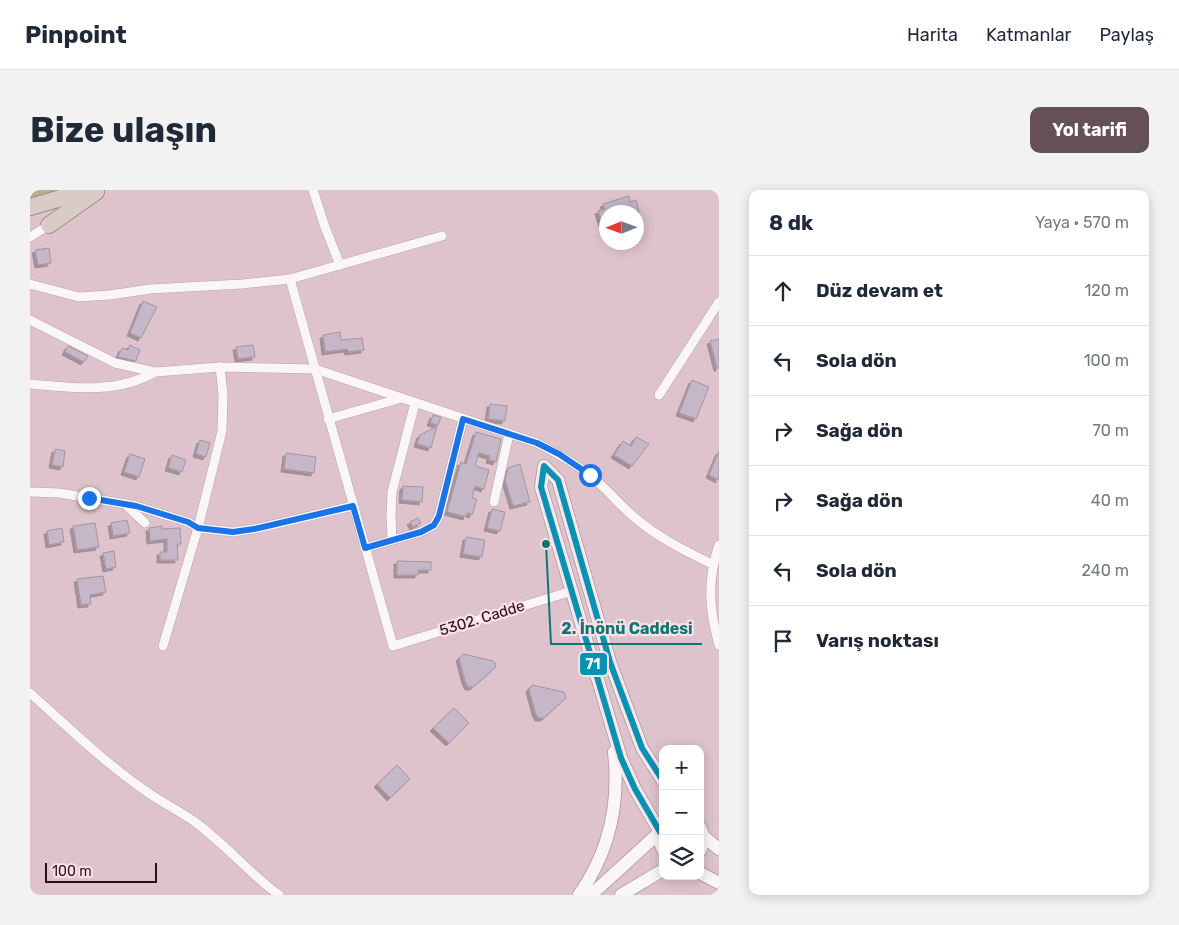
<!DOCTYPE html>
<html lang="tr">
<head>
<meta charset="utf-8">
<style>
	:root { --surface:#fff; --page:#f2f2f3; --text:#1f2937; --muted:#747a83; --line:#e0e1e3; --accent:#655058 }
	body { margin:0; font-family:Rubik,sans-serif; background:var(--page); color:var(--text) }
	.controls { position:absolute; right:15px; bottom:15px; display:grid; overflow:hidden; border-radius:10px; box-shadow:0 2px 12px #0003 }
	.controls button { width:45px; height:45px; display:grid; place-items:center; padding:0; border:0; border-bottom:1px solid var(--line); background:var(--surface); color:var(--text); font:25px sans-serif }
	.compass { position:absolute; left:569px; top:15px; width:45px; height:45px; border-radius:50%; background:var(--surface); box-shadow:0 2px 12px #0003; rotate:269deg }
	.scale { position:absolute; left:15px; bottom:12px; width:112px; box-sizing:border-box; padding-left:5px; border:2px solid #241219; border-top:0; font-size:14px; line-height:18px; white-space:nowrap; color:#241219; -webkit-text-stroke:4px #fbe0e9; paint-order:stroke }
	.stop { position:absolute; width:15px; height:15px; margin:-11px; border:4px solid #1a73e8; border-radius:50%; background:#fff }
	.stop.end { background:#1a73e8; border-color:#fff; box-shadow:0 1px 5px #0008 }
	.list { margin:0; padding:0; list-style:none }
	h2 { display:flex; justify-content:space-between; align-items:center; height:65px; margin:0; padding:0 20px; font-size:21px }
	h2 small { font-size:16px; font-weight:400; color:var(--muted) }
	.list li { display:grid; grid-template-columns:32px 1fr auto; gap:15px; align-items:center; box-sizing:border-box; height:70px; padding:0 20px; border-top:1px solid var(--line) }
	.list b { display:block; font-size:19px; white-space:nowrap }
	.list em { font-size:16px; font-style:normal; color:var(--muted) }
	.icon { flex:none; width:28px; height:28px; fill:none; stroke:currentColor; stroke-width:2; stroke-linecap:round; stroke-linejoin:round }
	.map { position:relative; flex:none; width:689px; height:705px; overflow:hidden; border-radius:10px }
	header { display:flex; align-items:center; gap:30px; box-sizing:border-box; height:70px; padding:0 25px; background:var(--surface); border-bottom:1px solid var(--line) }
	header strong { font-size:24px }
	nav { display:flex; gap:28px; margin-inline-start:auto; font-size:18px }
	.intro { display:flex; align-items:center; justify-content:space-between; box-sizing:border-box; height:120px; padding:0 30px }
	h1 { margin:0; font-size:35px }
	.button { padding:12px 22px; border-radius:10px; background:var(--accent); color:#fff; font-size:18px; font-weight:700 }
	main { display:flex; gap:30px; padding:0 30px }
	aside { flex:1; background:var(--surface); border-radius:10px; box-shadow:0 2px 12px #0003 }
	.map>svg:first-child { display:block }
	.forest { fill:#b8b190 }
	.building { fill:#c5b7c7; stroke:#a394a0; filter:url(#shadow) }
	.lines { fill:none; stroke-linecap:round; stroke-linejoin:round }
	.street-casing { stroke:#b8a3aa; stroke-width:10 }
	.secondary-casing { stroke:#b8a3aa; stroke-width:14 }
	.highway-casing { stroke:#a38b88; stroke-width:18 }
	.street { stroke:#faf6f7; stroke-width:9 }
	.secondary { stroke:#faf6f7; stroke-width:12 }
	.highway { stroke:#d9ccc6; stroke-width:16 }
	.bus-1-casing { stroke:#fbe0e9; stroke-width:10 }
	.bus-1 { stroke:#0592b3; stroke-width:6 }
	.route { stroke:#1a73e8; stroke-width:6 }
	.labels { text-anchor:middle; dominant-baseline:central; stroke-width:4.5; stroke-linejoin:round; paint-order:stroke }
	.street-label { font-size:15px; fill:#241219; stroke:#fbe0e9 }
	.leader { fill:none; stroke:#0f766e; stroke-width:2 }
	.callout-dot { fill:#0f766e; stroke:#fbe0e9; stroke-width:2 }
	.callout-label { font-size:16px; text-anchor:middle; font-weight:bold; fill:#0f766e; stroke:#fbe0e9; stroke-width:4.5; stroke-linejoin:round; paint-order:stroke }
	.line-badge { stroke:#fbe0e9; stroke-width:2 }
	.badge-label { font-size:14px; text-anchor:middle; font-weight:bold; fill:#fff }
</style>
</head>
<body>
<header>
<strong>Pinpoint</strong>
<nav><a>Harita</a><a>Katmanlar</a><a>Paylaş</a></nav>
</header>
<div class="intro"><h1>Bize ulaşın</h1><a class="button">Yol tarifi</a></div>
<main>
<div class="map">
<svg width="689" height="705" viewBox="0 0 689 705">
	<defs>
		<filter id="shadow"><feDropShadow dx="-3" dy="3" stdDeviation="0" flood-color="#0004"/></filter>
	</defs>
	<rect width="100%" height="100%" fill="#dec3cc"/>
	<path class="forest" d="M 0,0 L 36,0 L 0,11 Z"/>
	<g class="building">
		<path d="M 599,6 L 600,12 L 606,10 L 609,22 L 576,22 L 576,43 L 575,43 L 568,21 L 575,19 L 573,14 Z"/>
		<path d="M 19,58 L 21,73 L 8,75 L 5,60 Z"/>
		<path d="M 113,111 L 127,117 L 111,148 L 100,143 Z"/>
		<path d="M 310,142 L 311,150 L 332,148 L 334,160 L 318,162 L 317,159 L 295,162 L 293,145 Z"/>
		<path d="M 689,149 L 689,178 L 687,178 L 680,151 Z"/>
		<path d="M 100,155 L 110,160 L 106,171 L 88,167 L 92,158 L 98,160 Z"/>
		<path d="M 223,155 L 225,167 L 208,169 L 206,157 Z"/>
		<path d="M 38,156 L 58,166 L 54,172 L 35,162 Z"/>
		<path d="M 662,190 L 679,197 L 666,229 L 649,223 Z"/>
		<path d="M 460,214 L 477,216 L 475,231 L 458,229 Z"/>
		<path d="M 403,225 L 411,227 L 408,235 L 400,233 Z"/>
		<path d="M 407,236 L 401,258 L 387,254 L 390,245 Z"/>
		<path d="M 446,242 L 471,249 L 466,272 L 459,270 L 460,266 L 449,263 L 445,276 L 459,280 L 454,299 L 445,296 L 442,308 L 447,309 L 442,325 L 437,323 L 436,327 L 417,322 L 431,272 L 436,274 Z"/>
		<path d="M 606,247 L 619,254 L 602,276 L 584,265 L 593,251 L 601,256 Z"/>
		<path d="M 170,250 L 180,253 L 176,267 L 166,264 Z"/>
		<path d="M 25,259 L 35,261 L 33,277 L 22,275 Z"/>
		<path d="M 689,261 L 689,290 L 679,285 Z"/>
		<path d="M 256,263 L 286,267 L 284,283 L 254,279 Z"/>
		<path d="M 100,264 L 115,269 L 109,287 L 94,282 Z"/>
		<path d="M 142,265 L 156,270 L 152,282 L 138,278 Z"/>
		<path d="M 490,274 L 500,312 L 483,316 L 475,290 L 478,278 Z"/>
		<path d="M 373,296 L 393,297 L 392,312 L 372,310 Z"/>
		<path d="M 462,319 L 475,322 L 470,341 L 457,338 Z"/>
		<path d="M 388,328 L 391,333 L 383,337 L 380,332 Z"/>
		<path d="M 97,330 L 100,343 L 83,346 L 81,333 Z"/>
		<path d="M 65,333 L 69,357 L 47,360 L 43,336 Z"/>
		<path d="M 132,336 L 132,339 L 150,338 L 151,354 L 147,354 L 148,370 L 130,370 L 130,362 L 137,362 L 137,349 L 120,351 L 119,338 Z"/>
		<path d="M 32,338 L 34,352 L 19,355 L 17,341 Z"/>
		<path d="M 436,347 L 455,350 L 452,367 L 433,364 Z"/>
		<path d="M 84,361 L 86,377 L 76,379 L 73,363 Z"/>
		<path d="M 367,371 L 401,372 L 401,380 L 388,380 L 388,385 L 367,385 Z"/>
		<path d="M 73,386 L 76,402 L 60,405 L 61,414 L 51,415 L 47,389 Z"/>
		<path d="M 433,464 L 463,471 L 466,474 L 465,478 L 443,497 L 438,497 L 435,491 L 429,468 Z"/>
		<path d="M 502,495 L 534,502 L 536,508 L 514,528 L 508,528 L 505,522 L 499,499 Z"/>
		<path d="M 424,518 L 439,533 L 419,553 L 403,538 Z"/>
		<path d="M 367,575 L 380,589 L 360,608 L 347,594 Z"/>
	</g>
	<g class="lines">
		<g class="street-casing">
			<g id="street">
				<path d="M 283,0 L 295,37 L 310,75"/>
				<path d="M 412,46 L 260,89 L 363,456 L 542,401"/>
				<path d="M 0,47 L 19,35"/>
				<path d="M 0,94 L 49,107 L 80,105 L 120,99 L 212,94 L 260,89"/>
				<path d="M 0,130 L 85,173 L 125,182 L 190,177 L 285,179 L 507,253 C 530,265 552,277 571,295 C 582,305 592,317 604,327 C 627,347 655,361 682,374"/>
				<path d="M 0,194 C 42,198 87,204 125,182"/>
				<path d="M 629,205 L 689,112"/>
				<path d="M 298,229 L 372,208"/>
				<path d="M 0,302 L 29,303 L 95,314 L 115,333"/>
				<path d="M 464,312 L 479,244"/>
				<path d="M 95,314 L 106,316 L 158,332 L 168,338 L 203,342 L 224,339 L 323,316"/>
				<path d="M 362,350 L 361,325 L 362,302 L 385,213"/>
				<path d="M 689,355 C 677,390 679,420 689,455"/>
				<path d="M 335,358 L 391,342 L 404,335 L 409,326 L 433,229"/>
				<path d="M 133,456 L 168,338 L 192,241 L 193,204 L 190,177"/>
				<path d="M 0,503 C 39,538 77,575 120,604 C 135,614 151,622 165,632 C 195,654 219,683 249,705"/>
			</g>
		</g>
		<g class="secondary-casing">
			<g id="secondary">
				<path d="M 670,637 C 674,645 674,653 670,661"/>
				<path d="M 632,639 L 629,650 L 633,660"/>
				<path d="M 630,642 L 605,599 L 591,568 L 511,297 L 514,276 L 528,290 L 580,472 L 612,558 L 633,591"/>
				<path d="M 673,646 L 689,659"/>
				<path d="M 670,683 L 689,693"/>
				<path d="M 549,705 C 579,662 590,614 584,562"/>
				<path d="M 561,705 L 630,642"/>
				<path d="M 591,705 L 633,680"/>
			</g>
		</g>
		<g class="highway-casing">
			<g id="highway">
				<path d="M 0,17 L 58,0"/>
				<path d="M 19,35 L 66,2"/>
			</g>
		</g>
		<use href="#street" class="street"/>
		<use href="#secondary" class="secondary"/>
		<use href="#highway" class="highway"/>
		<g class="bus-1-casing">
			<path id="bus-1" d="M 630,642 L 605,599 L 591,568 L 511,297 L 514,276 L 528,290 L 580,472 L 612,558 L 633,591"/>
		</g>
		<use href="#bus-1" class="bus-1"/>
	</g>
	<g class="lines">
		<path class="route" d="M 59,308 L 106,316 L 158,332 L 168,338 L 203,342 L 224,339 L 323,316 L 335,358 L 391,342 L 404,335 L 409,326 L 433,229 L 507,253 L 529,264 L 560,285"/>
	</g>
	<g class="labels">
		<g class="street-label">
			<text transform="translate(452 428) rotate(-17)">5302. Cadde</text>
		</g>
	</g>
	<path class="leader" d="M516 354L521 454H672"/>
	<circle class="callout-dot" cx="516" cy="354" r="5"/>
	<g class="callout-label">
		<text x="597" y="444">2. İnönü Caddesi</text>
	</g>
	<rect class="line-badge" x="549" y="462" width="29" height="24" rx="5" fill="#0592b3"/>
	<g class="badge-label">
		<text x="563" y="479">71</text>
	</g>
</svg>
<div class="controls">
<button>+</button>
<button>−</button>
<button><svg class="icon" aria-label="layers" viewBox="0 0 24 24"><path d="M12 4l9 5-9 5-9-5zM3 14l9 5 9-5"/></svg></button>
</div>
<svg class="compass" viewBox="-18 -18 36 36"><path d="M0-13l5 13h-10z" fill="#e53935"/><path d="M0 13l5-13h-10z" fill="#747a83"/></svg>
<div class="scale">100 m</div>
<div class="stop" style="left:560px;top:285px"></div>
<div class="stop end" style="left:59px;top:308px"></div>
</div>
<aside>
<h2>8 dk<small>Yaya · 570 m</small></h2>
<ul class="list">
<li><svg class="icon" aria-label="ahead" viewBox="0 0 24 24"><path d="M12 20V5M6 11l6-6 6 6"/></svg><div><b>Düz devam et</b></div><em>120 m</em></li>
<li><svg class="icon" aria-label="left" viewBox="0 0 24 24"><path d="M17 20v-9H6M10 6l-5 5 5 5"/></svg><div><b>Sola dön</b></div><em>100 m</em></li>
<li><svg class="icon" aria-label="right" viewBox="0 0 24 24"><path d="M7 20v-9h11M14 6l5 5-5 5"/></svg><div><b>Sağa dön</b></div><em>70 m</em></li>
<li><svg class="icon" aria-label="right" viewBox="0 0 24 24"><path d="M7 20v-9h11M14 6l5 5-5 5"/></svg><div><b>Sağa dön</b></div><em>40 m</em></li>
<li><svg class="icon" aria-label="left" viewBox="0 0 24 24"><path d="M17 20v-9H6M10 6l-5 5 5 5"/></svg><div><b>Sola dön</b></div><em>240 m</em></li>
<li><svg class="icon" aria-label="arrive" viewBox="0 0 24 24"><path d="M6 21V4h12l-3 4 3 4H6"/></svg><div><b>Varış noktası</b></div></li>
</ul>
</aside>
</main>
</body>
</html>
